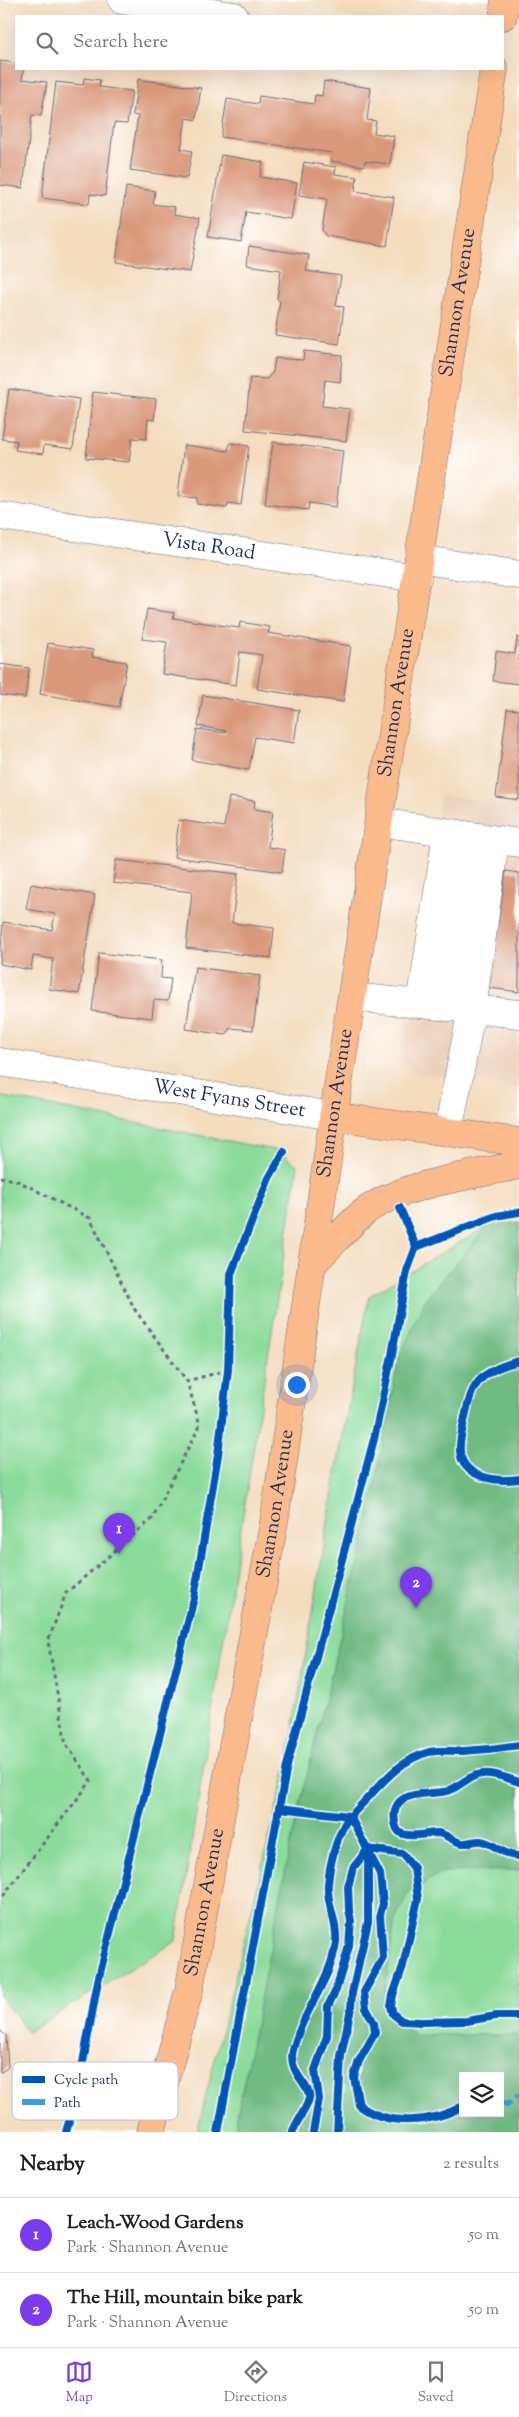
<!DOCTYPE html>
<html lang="en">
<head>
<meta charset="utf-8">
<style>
	:root { --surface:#fff; --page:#f6f6f6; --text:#202124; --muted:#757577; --line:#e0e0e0; --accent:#7c3aed }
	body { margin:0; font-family:"Sorts Mill Goudy",serif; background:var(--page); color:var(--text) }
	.controls { position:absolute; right:15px; bottom:15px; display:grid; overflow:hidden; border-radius:0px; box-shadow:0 5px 20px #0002 }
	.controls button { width:45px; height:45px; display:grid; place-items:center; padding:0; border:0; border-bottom:1px solid var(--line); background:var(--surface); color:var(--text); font:25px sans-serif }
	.you { position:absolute; left:296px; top:1384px; width:18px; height:18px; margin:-12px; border:4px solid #fff; border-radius:50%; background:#1a73e8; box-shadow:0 0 0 8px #1a73e833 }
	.badge { display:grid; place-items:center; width:32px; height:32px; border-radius:50%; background:var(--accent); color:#fff; font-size:16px; font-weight:700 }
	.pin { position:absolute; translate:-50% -41px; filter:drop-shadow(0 1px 2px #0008) }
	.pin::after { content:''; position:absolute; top:26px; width:18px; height:15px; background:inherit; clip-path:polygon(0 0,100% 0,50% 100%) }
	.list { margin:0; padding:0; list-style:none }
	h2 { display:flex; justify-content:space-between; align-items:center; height:65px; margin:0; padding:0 20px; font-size:21px }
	h2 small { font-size:16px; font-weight:400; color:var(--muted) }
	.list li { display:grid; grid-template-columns:32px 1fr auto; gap:15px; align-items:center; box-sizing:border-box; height:75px; padding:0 20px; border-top:1px solid var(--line) }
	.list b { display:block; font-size:19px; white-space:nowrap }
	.list p { margin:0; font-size:16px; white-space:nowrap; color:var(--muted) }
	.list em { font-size:16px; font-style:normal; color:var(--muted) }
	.icon { flex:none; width:28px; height:28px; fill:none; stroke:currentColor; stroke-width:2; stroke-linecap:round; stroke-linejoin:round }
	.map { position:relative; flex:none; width:519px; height:2132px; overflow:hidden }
	.search { position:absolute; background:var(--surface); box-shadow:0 5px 20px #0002; left:15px; right:15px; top:15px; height:55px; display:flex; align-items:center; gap:12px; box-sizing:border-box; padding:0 18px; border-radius:0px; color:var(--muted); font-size:19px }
	.sheet { height:215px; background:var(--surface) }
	nav { display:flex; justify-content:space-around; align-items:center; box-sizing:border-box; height:70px; border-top:1px solid var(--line); background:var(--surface); font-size:14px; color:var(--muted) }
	nav a { display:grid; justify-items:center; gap:2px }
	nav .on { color:var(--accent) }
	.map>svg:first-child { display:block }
	.built { fill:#edd2bb }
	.green { fill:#8bdb9a; stroke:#53857c; fill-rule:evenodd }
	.forest { fill:#70bb82; stroke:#467570; fill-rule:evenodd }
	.building { fill:#da997b }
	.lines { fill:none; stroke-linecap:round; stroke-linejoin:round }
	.minor-casing { stroke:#676c7f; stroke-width:29 }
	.major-casing { stroke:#676c7f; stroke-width:29 }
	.path { stroke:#676c7f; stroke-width:3; stroke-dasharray:4 4; stroke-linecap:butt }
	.minor { stroke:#fff; stroke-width:28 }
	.major { stroke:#fbbb8d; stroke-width:28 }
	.quiet { stroke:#3b9de6; stroke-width:6; stroke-dasharray:12 6; stroke-linecap:butt }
	.cycleway-casing { stroke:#fff; stroke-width:11 }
	.cycleway { stroke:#0057b8; stroke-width:8 }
	.labels { text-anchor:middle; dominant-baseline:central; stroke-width:5; stroke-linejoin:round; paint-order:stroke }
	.street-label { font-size:20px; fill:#1b2f5e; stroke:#fff }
	.key { fill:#fff; stroke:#bbc1cf; stroke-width:1 }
	.key-label { font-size:14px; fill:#1b2f5e }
</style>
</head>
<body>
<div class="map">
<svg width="519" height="2132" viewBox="0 0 519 2132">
	<rect width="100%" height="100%" fill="#fff"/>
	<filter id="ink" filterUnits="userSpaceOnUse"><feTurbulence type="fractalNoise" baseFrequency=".02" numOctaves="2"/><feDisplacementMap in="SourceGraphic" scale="10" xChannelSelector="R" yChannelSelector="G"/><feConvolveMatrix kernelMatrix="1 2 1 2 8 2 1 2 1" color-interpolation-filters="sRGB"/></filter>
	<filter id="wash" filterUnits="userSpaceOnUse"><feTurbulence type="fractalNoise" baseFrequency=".0096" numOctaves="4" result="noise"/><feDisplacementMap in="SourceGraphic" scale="20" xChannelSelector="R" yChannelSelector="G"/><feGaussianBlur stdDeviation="1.12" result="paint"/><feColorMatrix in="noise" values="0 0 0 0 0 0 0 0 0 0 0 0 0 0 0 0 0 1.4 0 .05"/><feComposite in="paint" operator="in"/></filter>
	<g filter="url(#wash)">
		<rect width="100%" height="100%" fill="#f4dcbd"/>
		<path class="built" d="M 440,795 L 519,806 L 519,1087 L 413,1072 L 402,1057 Z"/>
		<g class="green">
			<path d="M 0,1096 L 279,1151 L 298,1166 L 176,1941 L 27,2032 L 0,1996 Z"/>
			<path d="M 519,1222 L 519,2132 L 197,2132 L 287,1766 L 340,1450 L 369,1296 L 488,1226 ZM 463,2076 L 500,2076 L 500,2113 L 463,2113 Z"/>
		</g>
		<path class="forest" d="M 519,1222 L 519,1870 L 442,1872 L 408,1893 L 395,1919 L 383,2008 L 415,2035 L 519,2035 L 519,2132 L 234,2132 L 291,1842 L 371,1508 L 399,1358 L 426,1298 L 488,1226 ZM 463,2076 L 500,2076 L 500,2113 L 463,2113 Z"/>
		<g id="blocks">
			<g class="building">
				<path d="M 0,61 L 16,63 L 16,69 L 24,69 L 22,79 L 47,82 L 41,116 L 32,115 L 23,188 L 0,185 Z"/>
				<path d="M 84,78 L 100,80 L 99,87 L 132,91 L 127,124 L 114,123 L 105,196 L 90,194 L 89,204 L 42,198 L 56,82 L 83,85 Z"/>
				<path d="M 138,79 L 201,88 L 196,120 L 186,118 L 181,149 L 192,151 L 187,178 L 130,170 L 138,116 L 133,115 Z"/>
				<path d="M 324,81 L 371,88 L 367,120 L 376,121 L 374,133 L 394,136 L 390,164 L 365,161 L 364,166 L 331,161 L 332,153 L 221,137 L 227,99 L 258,104 L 259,96 L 314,104 L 315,95 L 322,96 Z"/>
				<path d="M 221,155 L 263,162 L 260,177 L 297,183 L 291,219 L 246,212 L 241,242 L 208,237 Z"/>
				<path d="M 304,162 L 336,167 L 335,174 L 357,177 L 355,191 L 394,197 L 387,246 L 326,236 L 322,230 L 327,199 L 299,195 Z"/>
				<path d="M 126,187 L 155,191 L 153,204 L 175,207 L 174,214 L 200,218 L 190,272 L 116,262 Z"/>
				<path d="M 249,246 L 309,255 L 306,271 L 341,276 L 336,306 L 344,307 L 339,344 L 275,335 L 280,301 L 277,299 L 281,270 L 247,265 Z"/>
				<path d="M 304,351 L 342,355 L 340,382 L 325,380 L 322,406 L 350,409 L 346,441 L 245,430 L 250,378 L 267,379 L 273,372 L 275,358 L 303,360 Z"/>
				<path d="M 9,389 L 79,399 L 73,449 L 44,445 L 43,454 L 15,450 L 17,441 L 2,439 Z"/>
				<path d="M 93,392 L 156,399 L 154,420 L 148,419 L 146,439 L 132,438 L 129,462 L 86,458 Z"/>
				<path d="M 273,442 L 343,451 L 336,507 L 309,503 L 308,510 L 265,504 Z"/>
				<path d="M 230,443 L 249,446 L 241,505 L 228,503 L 227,508 L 197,504 L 197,498 L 178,496 L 184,445 L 228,451 Z"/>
				<path d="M 147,609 L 174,613 L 173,618 L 239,628 L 240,622 L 270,627 L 268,633 L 351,646 L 343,702 L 257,689 L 262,655 L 240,652 L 236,685 L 162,674 L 167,642 L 142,639 Z"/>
				<path d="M 517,637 L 519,637 L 519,684 L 493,681 L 496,651 L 515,654 Z"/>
				<path d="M 48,643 L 93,650 L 92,657 L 127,662 L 119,707 L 40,694 Z"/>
				<path d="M 0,664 L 29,668 L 25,698 L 0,695 Z"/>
				<path d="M 203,695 L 299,710 L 294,743 L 255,737 L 249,770 L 192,760 L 197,729 L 226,733 L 226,731 L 198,726 Z"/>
				<path d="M 507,709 L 519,710 L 519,800 L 496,797 Z"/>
				<path d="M 229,797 L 255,801 L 254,809 L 273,812 L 268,847 L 285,850 L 282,872 L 174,857 L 179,820 L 224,827 Z"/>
				<path d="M 116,860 L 238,874 L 232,923 L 274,928 L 271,958 L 186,948 L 192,892 L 113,883 Z"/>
				<path d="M 506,871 L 519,873 L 519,992 L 489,988 L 491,975 L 437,967 L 445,916 L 498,923 Z"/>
				<path d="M 31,884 L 95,895 L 79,994 L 49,989 L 53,959 L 33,956 L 31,970 L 0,964 L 3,922 L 52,930 L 55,914 L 26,909 Z"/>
				<path d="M 99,953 L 162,960 L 161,978 L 171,979 L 168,1001 L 154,1000 L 152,1018 L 92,1011 Z"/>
				<path d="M 195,967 L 260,976 L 253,1030 L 230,1028 L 226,1035 L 186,1029 Z"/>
				<path d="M 0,2030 L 6,2036 L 8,2067 L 0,2073 Z"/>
			</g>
		</g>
	</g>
	<g filter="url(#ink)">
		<use href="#blocks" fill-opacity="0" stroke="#676c7f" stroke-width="1"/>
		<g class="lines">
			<g class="minor-casing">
				<g id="minor">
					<path d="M 122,0 L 234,16"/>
					<path id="s1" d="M 0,516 L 417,578"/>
					<path d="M 419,559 L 519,575"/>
					<path d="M 379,822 L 519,843"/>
					<path d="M 352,997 L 519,1014"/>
					<path d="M 421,1004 L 447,833"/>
					<path d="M 446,1007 L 471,836"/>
					<path id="s2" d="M 0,1062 L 333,1116"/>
					<path d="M 448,1132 L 472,1009 L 495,840"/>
				</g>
			</g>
			<g class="major-casing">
				<g id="major">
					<path d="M 503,16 L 505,0"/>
					<path d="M 333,1116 L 519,1142"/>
					<path d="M 312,1264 C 329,1248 345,1228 363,1213 C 399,1184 474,1175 519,1165"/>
					<path id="s3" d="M 151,2132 L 189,1990 L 275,1516 L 341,1066 L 494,69"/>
				</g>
			</g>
			<g class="path">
				<path d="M 0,1177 L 18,1181 L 90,1218 L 135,1310 L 187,1381 L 228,1370"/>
				<path d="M 3,1896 L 91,1781 L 66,1744 L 48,1641 L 66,1593 L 152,1519 L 200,1425 L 187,1381"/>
			</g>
			<use href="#minor" class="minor"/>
			<use href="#major" class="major"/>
			<path class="quiet" d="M 500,2102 L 507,2104 L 519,2096"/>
			<g class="cycleway-casing">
				<g id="cycleway">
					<path d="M 416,1247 L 496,1216 L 519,1212"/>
					<path d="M 519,1361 C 507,1364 490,1369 481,1379 C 471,1388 468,1404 465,1417 C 463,1428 459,1440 460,1451 C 462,1479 499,1482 519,1479"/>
					<path d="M 519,1782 C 508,1779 494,1772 482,1774 C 469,1775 459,1787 448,1791 C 429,1796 389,1787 395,1823 C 396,1828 398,1833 403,1834 C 415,1838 426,1833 438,1833 C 446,1834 454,1842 462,1843 C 468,1844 475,1840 481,1841 C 495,1843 504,1857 519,1856"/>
					<path d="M 279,1808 L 350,1816 L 380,1874 L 383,1904 L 380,1914 L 383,1958 L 364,1992 L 366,2008 L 374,2023 L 375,2033 L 359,2061 L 354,2077 L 359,2105 C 387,2127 433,2123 463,2106"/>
					<path d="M 368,1849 L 403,1854 L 414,1868 L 418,1899 L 403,1966 L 393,1995 L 391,2006 L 393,2014 L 402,2021 L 422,2022 L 467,2021 L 496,2016 L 519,2016"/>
					<path d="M 66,2132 L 77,2095 L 98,1981 L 194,1598 L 218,1455 L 228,1370 L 231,1274 L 269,1178 L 284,1152"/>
					<path d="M 218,2132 L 287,1766 L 374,1439 L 392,1355 L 407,1271 L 416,1247 L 400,1208"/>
					<path d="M 293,2132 C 296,2120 307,2110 309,2098 C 312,2086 287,2073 293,2050 C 302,2012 331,1981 336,1942 C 338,1920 326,1906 328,1883 C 330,1862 335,1843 344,1825 C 349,1816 355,1812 361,1805 C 381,1784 399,1760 429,1752 C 439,1750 452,1751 463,1751 C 481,1750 500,1748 519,1745"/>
					<path d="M 313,2132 L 319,2099 L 315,2070 L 327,2036 L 328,2006 L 336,1990 L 349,1946 L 351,1921 L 349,1910 L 348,1887 L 353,1868 L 368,1849"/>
					<path d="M 337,2132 L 341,2056 L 351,2008 L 352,1993 L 368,1922 L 368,1851"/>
				</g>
			</g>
			<use href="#cycleway" class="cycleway"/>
		</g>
	</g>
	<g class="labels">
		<g class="street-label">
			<text stroke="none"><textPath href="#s3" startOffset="1856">Shannon Avenue</textPath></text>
			<text stroke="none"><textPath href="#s1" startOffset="211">Vista Road</textPath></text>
			<text stroke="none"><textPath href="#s3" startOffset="1451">Shannon Avenue</textPath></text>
			<text stroke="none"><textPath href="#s2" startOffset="232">West Fyans Street</textPath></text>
			<text stroke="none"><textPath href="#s3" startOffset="1046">Shannon Avenue</textPath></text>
			<text stroke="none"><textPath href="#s3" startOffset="641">Shannon Avenue</textPath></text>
			<text stroke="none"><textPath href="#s3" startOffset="236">Shannon Avenue</textPath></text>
		</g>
	</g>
	<rect x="12" y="2062" width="166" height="58" rx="8" class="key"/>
	<rect x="22" y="2076" width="23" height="7" fill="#0057b8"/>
	<rect x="22" y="2099" width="23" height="6" fill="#3b9de6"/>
	<g class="key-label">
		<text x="54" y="2084">Cycle path</text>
		<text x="54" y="2107">Path</text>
	</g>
</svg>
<div class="controls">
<button><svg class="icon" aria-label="layers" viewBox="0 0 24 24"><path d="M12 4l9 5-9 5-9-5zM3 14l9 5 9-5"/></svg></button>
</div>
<div class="you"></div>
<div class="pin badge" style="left:119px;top:1554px">1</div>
<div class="pin badge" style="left:416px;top:1608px">2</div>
<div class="search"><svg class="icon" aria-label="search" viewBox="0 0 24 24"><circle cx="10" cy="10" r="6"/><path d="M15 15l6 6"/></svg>Search here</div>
</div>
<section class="sheet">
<h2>Nearby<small>2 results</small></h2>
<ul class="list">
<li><span class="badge">1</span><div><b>Leach-Wood Gardens</b><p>Park · Shannon Avenue</p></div><em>50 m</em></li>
<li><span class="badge">2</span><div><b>The Hill, mountain bike park</b><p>Park · Shannon Avenue</p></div><em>50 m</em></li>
</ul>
</section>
<nav>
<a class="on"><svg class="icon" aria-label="map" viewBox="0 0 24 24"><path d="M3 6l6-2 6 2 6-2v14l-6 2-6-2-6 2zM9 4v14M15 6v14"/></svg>Map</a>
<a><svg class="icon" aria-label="directions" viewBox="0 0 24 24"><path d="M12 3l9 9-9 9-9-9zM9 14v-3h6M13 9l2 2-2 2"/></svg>Directions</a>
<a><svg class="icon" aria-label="saved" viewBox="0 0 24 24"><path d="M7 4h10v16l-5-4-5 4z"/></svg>Saved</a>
</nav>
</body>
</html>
